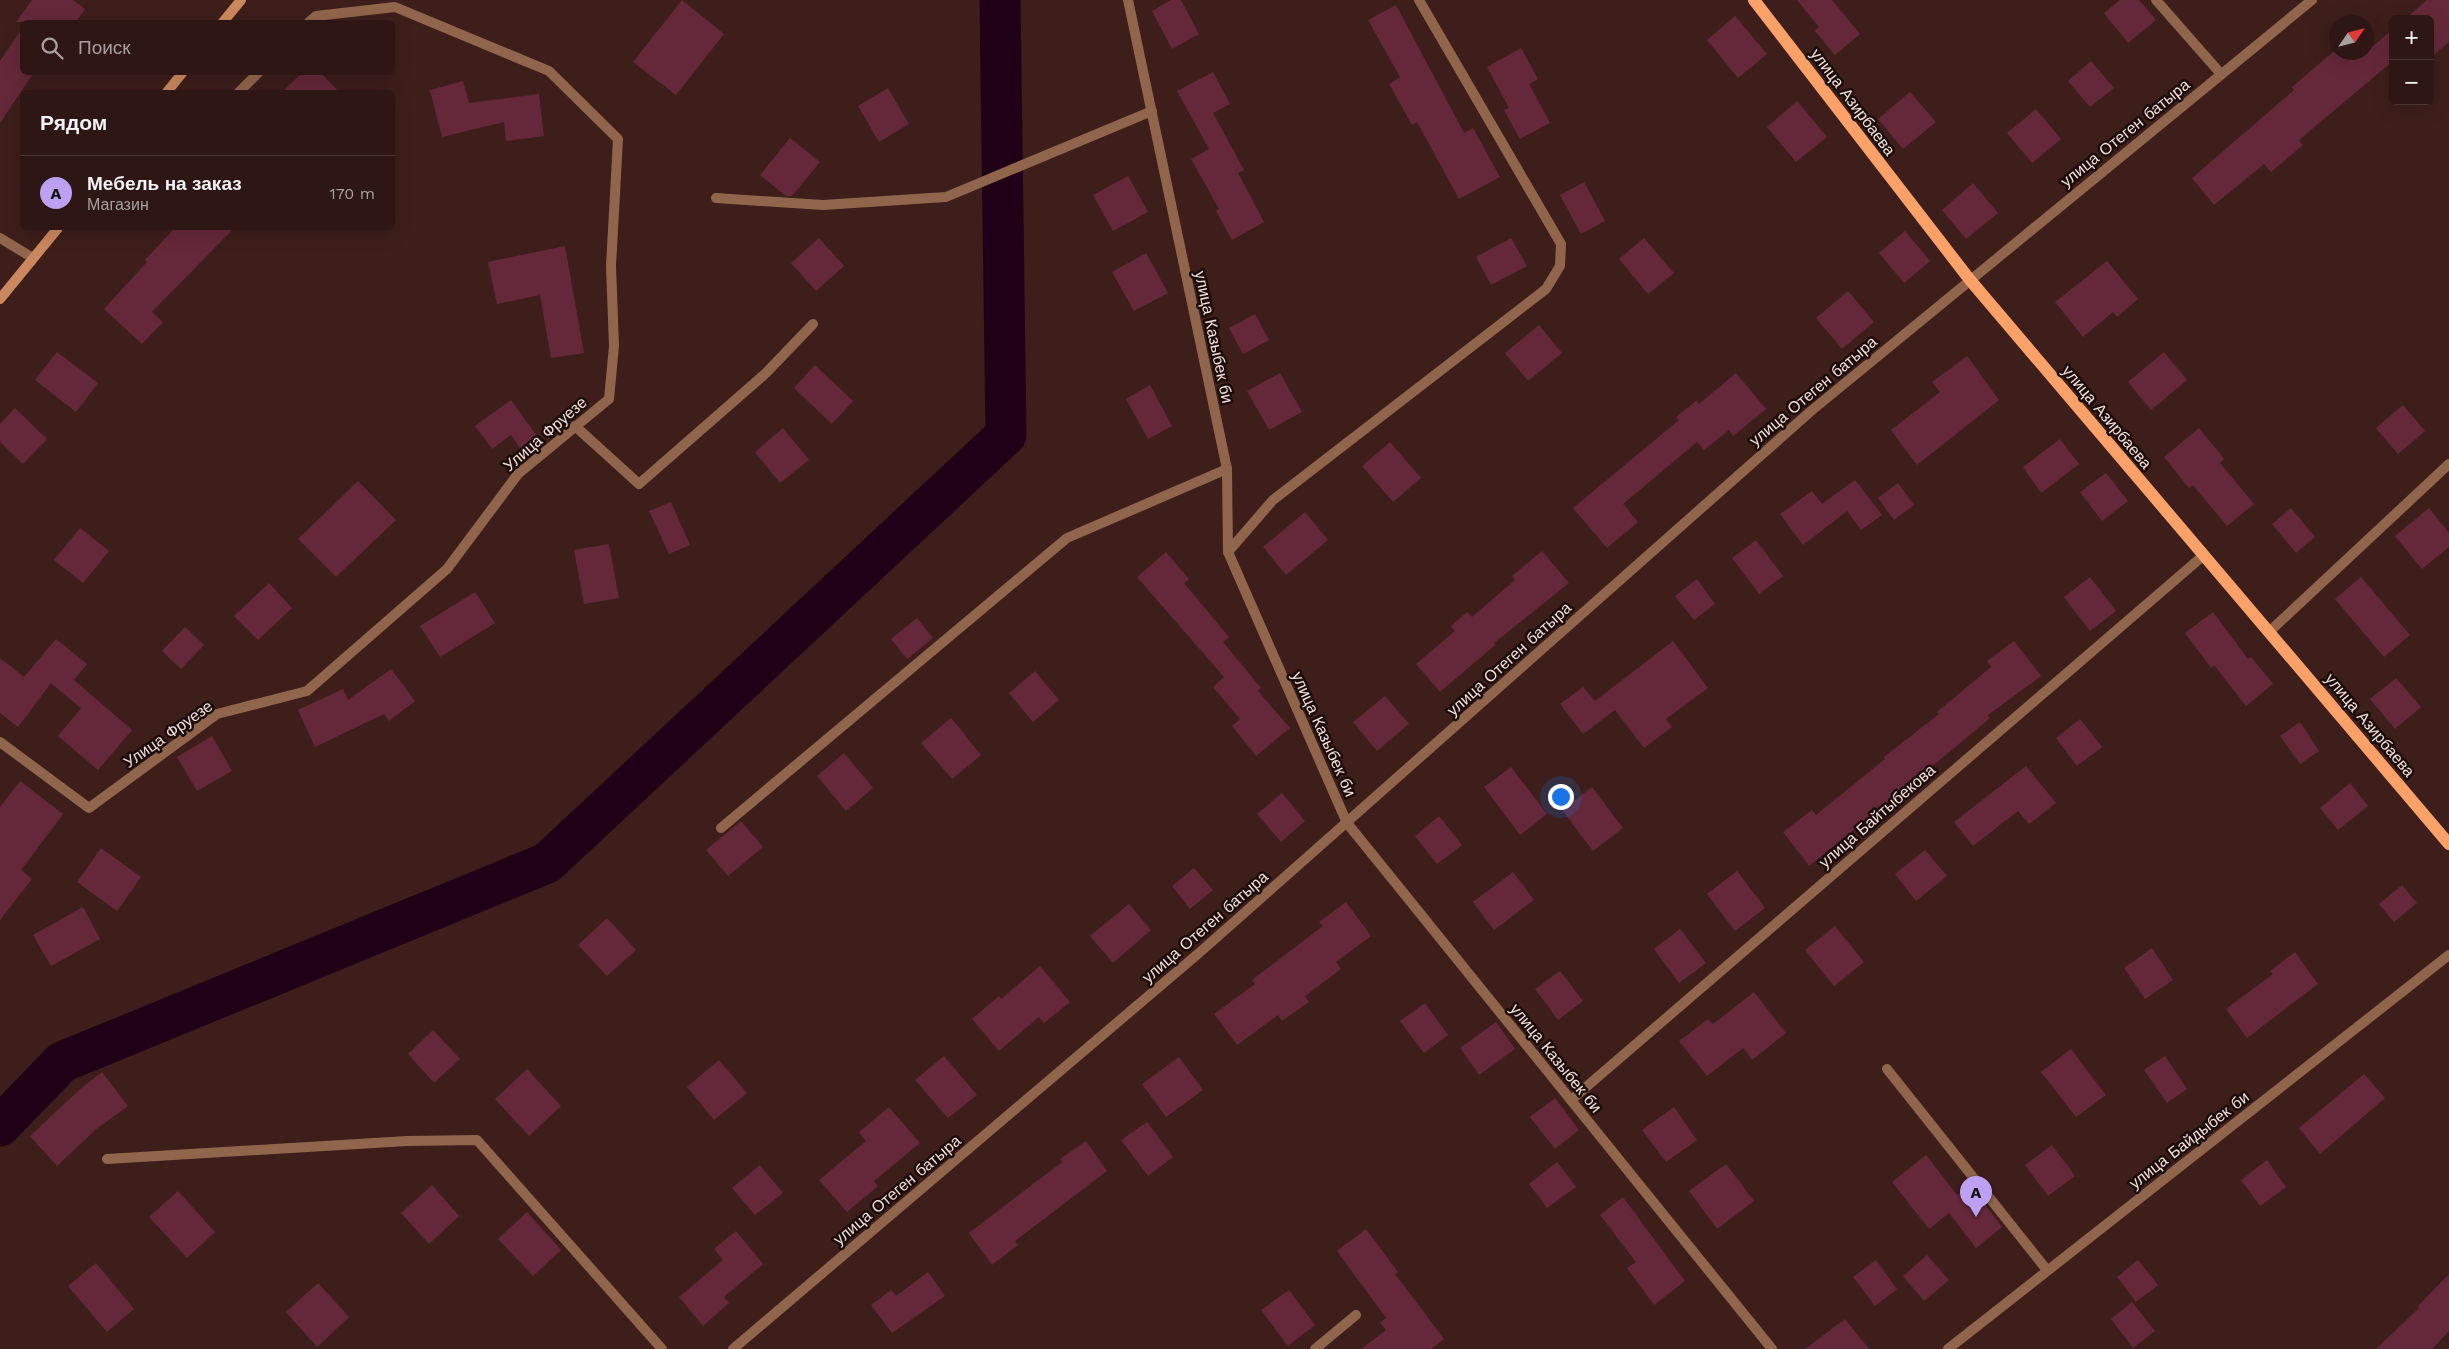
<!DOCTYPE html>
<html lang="ru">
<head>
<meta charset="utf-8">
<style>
	:root { --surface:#2e1614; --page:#361f1d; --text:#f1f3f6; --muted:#a79fa0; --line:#493534; --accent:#bca0f2 }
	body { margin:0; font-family:"Work Sans",sans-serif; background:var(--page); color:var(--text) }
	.controls { position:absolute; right:15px; top:15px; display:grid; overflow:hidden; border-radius:8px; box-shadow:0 5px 20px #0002 }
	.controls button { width:45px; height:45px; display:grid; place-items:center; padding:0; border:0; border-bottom:1px solid var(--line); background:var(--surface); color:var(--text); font:25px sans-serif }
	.compass { position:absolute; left:2329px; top:15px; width:45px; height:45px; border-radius:50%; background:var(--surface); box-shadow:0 5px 20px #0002; rotate:55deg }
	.you { position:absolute; left:1560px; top:796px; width:18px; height:18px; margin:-12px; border:4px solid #fff; border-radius:50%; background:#1a73e8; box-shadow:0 0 0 8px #1a73e833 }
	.badge { display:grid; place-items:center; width:32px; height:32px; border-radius:50%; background:var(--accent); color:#111; font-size:16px; font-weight:700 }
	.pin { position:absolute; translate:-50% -41px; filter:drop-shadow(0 1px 2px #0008) }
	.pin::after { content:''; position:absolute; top:26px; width:18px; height:15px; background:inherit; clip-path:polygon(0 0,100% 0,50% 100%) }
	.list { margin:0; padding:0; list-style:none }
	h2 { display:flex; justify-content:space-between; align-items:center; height:65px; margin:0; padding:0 20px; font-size:21px }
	h2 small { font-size:16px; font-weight:400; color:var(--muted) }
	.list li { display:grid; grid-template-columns:32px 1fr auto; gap:15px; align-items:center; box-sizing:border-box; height:75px; padding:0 20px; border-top:1px solid var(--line) }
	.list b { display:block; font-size:19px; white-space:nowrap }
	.list p { margin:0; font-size:16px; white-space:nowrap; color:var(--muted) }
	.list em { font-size:16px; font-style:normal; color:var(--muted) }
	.icon { flex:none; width:28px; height:28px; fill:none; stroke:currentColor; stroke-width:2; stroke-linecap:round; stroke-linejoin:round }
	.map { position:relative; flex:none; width:2449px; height:1349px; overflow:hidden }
	.search { position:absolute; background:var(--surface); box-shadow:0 5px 20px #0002; left:20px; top:20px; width:375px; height:55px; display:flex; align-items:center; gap:12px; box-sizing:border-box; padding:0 18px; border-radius:8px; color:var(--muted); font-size:19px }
	.panel { position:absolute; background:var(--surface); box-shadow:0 5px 20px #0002; left:20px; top:90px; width:375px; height:140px; border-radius:8px }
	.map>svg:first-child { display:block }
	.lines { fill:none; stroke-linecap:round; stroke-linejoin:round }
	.river { stroke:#1f0017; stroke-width:41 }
	.building { fill:#65283a }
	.service { stroke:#90654b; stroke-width:10 }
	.minor { stroke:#90654b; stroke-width:10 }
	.secondary { stroke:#cb875d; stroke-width:10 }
	.primary { stroke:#f9a169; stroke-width:12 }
	.labels { text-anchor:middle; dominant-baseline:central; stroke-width:5; stroke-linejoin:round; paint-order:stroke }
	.street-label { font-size:16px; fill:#f4dfdc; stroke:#1a0d0b }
</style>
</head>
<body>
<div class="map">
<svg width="2449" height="1349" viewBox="0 0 2449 1349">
	<rect width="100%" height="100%" fill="#3d1e1b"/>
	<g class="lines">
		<path class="river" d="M 0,1126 L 62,1062 L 547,863 L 1006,435 L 1000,0"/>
	</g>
	<g class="building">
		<path d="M 32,0 L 73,0 L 85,9 L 76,22 L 16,22 Z"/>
		<path d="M 682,0 L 724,34 L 676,95 L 633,62 Z"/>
		<path d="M 1171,0 L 1181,0 L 1199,34 L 1172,49 L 1152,11 Z"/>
		<path d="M 1797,0 L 1832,0 L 1860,34 L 1835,55 L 1815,31 L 1819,27 Z"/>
		<path d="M 2120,0 L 2139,0 L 2156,20 L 2128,43 L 2104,13 Z"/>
		<path d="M 2427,0 L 2449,0 L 2449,42 L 2430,58 L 2430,19 L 2405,19 Z"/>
		<path d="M 1396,5 L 1464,133 L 1473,128 L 1500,177 L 1459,199 L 1417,122 L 1412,125 L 1389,84 L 1400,77 L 1368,20 Z"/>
		<path d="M 1735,16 L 1767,54 L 1738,78 L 1707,40 Z"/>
		<path d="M 22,29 L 22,72 L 34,72 L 0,123 L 0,61 Z"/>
		<path d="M 2393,29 L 2393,61 L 2299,140 L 2303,145 L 2271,172 L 2264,164 L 2214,205 L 2192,178 L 2294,90 L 2292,87 L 2333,52 L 2366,52 Z"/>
		<path d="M 1521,48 L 1538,79 L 1529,84 L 1550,123 L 1520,139 L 1504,110 L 1509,108 L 1487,67 Z"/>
		<path d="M 2091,61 L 2114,88 L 2090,107 L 2068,81 Z"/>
		<path d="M 303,72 L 320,72 L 339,92 L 282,92 Z"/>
		<path d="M 1213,72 L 1230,104 L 1213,113 L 1244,170 L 1238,173 L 1264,222 L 1232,240 L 1216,211 L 1219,209 L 1191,159 L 1209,149 L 1177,91 Z"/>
		<path d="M 463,81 L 469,103 L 539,94 L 544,136 L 506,141 L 504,122 L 442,137 L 430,90 Z"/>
		<path d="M 888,88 L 909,124 L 879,142 L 858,106 Z"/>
		<path d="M 1910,92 L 1936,122 L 1903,149 L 1878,119 Z"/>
		<path d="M 1797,101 L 1827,137 L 1796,162 L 1767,127 Z"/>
		<path d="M 2036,109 L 2061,139 L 2032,163 L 2007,133 Z"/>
		<path d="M 790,138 L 820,162 L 792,196 L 786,196 L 760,175 Z"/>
		<path d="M 1128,176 L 1148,212 L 1113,231 L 1093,195 Z"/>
		<path d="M 1584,182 L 1605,221 L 1581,234 L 1560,195 Z"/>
		<path d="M 1973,183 L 1998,213 L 1966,239 L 1942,210 Z"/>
		<path d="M 175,228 L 234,228 L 152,312 L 163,322 L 142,344 L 104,309 L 147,262 L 145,260 Z"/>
		<path d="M 1905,231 L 1930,261 L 1904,283 L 1879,253 Z"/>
		<path d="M 819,238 L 844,266 L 816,291 L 791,263 Z"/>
		<path d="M 1511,238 L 1527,266 L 1491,285 L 1476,257 Z"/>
		<path d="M 1644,238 L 1674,273 L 1648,294 L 1619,259 Z"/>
		<path d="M 565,246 L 584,353 L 551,358 L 540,295 L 497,304 L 488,262 Z"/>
		<path d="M 1146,253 L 1168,293 L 1134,311 L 1112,272 Z"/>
		<path d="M 2107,261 L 2138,299 L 2117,317 L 2113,312 L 2083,337 L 2055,302 Z"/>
		<path d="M 1848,291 L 1874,322 L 1842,349 L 1816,318 Z"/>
		<path d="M 1255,314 L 1269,340 L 1243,354 L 1229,328 Z"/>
		<path d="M 1539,325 L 1562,353 L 1528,381 L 1505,353 Z"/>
		<path d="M 57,352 L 98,383 L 76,412 L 35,380 Z"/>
		<path d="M 2164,352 L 2187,380 L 2151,410 L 2128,382 Z"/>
		<path d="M 1967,356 L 1999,400 L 1917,465 L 1891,430 L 1940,392 L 1932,382 Z"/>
		<path d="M 815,365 L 853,401 L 832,424 L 794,388 Z"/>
		<path d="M 1280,373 L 1302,412 L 1269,430 L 1247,391 Z"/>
		<path d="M 1736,373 L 1766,409 L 1733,436 L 1729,430 L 1704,450 L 1697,442 L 1623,504 L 1638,522 L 1607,548 L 1573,508 L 1679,420 L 1676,417 L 1696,401 L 1699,404 Z"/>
		<path d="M 1150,385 L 1172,426 L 1148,439 L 1126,399 Z"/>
		<path d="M 511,400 L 540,440 L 523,452 L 511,435 L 492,449 L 475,426 Z"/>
		<path d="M 2403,405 L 2425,431 L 2398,454 L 2376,428 Z"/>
		<path d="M 15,408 L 47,439 L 23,464 L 0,442 L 0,424 Z"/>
		<path d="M 783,428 L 809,460 L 780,483 L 755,452 Z"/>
		<path d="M 2199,428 L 2224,459 L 2220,463 L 2254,504 L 2227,526 L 2193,485 L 2189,488 L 2164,457 Z"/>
		<path d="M 2060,439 L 2079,464 L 2041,493 L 2023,467 Z"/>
		<path d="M 1390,442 L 1421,478 L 1393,502 L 1362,466 Z"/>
		<path d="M 2106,473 L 2128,501 L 2102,521 L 2080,492 Z"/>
		<path d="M 1855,480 L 1882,515 L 1861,530 L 1847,511 L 1803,545 L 1780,514 L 1812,491 L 1822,504 Z"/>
		<path d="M 358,481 L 396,520 L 336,577 L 298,539 Z"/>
		<path d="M 1898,483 L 1914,505 L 1894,520 L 1878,498 Z"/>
		<path d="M 671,502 L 690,545 L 669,554 L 649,511 Z"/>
		<path d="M 2291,508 L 2315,537 L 2296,553 L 2272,524 Z"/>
		<path d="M 2429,508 L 2449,533 L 2449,547 L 2422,569 L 2395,536 Z"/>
		<path d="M 1305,512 L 1328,540 L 1286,575 L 1263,547 Z"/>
		<path d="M 80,528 L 109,551 L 83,583 L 54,560 Z"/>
		<path d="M 1756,540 L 1783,576 L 1759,594 L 1732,558 Z"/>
		<path d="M 609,544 L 619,598 L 584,604 L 574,550 Z"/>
		<path d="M 1542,551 L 1569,583 L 1494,643 L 1495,645 L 1440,692 L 1416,664 L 1455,631 L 1451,626 L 1467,612 L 1472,617 L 1515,580 L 1512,576 Z"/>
		<path d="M 1166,552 L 1189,579 L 1184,583 L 1229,637 L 1223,642 L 1261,688 L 1258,691 L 1290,728 L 1256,756 L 1232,726 L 1240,719 L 1213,687 L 1224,677 L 1137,577 Z"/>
		<path d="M 2090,577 L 2116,611 L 2090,631 L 2064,597 Z"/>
		<path d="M 2361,577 L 2410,635 L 2384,657 L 2335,599 Z"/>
		<path d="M 1697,579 L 1715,604 L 1694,620 L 1675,596 Z"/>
		<path d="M 269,583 L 292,608 L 258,640 L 234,616 Z"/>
		<path d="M 475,592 L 495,623 L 440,657 L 420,626 Z"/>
		<path d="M 2213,612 L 2248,659 L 2251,657 L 2273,684 L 2246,706 L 2214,665 L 2211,668 L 2185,633 Z"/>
		<path d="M 917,618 L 933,638 L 907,659 L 891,639 Z"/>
		<path d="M 185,627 L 204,645 L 181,669 L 162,651 Z"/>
		<path d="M 56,639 L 87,664 L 74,680 L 132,730 L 98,770 L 58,736 L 81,708 L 51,683 L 18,727 L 0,713 L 0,658 L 24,677 Z"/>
		<path d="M 1673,641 L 1708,688 L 1666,719 L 1672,727 L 1644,748 L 1615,710 L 1583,734 L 1560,704 L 1583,687 L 1595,701 Z"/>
		<path d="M 2014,641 L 2041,676 L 1988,715 L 1990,718 L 1935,764 L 1809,866 L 1783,832 L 1812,810 L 1816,815 L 1885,759 L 1884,757 L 1939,714 L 1937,712 L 1991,667 L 1987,661 Z"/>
		<path d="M 391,669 L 415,701 L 389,721 L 384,714 L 315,747 L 298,710 L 343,689 L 348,700 Z"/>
		<path d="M 1035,671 L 1059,700 L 1033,722 L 1009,693 Z"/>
		<path d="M 2396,678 L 2421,707 L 2395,729 L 2370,699 Z"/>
		<path d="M 1385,696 L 1409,724 L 1377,751 L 1353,722 Z"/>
		<path d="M 951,718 L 981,755 L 952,779 L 921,743 Z"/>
		<path d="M 2080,719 L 2102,747 L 2077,766 L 2056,738 Z"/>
		<path d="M 2300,722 L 2319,751 L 2300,764 L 2280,736 Z"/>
		<path d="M 212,736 L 232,771 L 197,791 L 177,757 Z"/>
		<path d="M 844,753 L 873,788 L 846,811 L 817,776 Z"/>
		<path d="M 2026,766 L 2056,803 L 2029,824 L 2018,811 L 1973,846 L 1954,822 Z"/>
		<path d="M 1511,767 L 1547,814 L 1520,835 L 1484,787 Z"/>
		<path d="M 20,781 L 63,814 L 21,870 L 32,879 L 0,920 L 0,807 Z"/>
		<path d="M 2350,783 L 2368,806 L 2338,830 L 2320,808 Z"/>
		<path d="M 1592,787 L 1623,828 L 1593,851 L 1562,810 Z"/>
		<path d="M 1282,793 L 1305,821 L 1281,842 L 1257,814 Z"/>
		<path d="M 1439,816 L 1462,845 L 1437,864 L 1415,836 Z"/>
		<path d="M 741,821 L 763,847 L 728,876 L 706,850 Z"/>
		<path d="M 101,848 L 141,877 L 117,911 L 77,882 Z"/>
		<path d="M 1925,850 L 1947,876 L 1916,901 L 1895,874 Z"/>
		<path d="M 1194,868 L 1213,890 L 1190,909 L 1172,886 Z"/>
		<path d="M 1737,871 L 1765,908 L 1735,931 L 1707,894 Z"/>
		<path d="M 1513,872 L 1534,900 L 1494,930 L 1473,902 Z"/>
		<path d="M 2402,885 L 2417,903 L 2394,922 L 2379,904 Z"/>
		<path d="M 1346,902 L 1371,936 L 1336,962 L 1341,969 L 1305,996 L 1309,1002 L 1282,1021 L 1278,1015 L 1237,1045 L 1214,1014 L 1255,984 L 1252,980 L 1323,926 L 1319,922 Z"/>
		<path d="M 1129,904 L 1151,930 L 1113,963 L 1090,936 Z"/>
		<path d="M 83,907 L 100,939 L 51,966 L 33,935 Z"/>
		<path d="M 607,918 L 636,950 L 607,976 L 578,945 Z"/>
		<path d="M 1835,926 L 1864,962 L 1834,986 L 1805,950 Z"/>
		<path d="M 1680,929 L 1706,963 L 1679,983 L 1654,949 Z"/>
		<path d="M 2152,948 L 2173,980 L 2145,999 L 2124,968 Z"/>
		<path d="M 2295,952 L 2318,984 L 2247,1038 L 2226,1009 L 2273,974 L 2270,971 Z"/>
		<path d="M 1040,966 L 1070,1002 L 1044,1023 L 1039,1017 L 999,1051 L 972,1019 L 999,996 L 1001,999 Z"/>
		<path d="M 1560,971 L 1583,1001 L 1558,1020 L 1535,989 Z"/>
		<path d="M 1754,992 L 1786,1033 L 1752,1060 L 1743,1048 L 1707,1076 L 1679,1041 L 1708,1019 L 1713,1024 Z"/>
		<path d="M 1425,1003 L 1448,1035 L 1424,1053 L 1400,1021 Z"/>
		<path d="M 1496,1022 L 1515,1049 L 1479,1075 L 1460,1048 Z"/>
		<path d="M 433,1030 L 460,1059 L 434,1083 L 408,1054 Z"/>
		<path d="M 2071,1049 L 2106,1095 L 2076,1117 L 2041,1072 Z"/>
		<path d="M 944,1056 L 977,1095 L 948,1118 L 915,1080 Z"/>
		<path d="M 2165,1056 L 2187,1089 L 2167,1103 L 2144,1070 Z"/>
		<path d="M 1179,1057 L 1203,1090 L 1166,1117 L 1142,1084 Z"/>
		<path d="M 719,1060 L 747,1093 L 714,1120 L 687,1087 Z"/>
		<path d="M 527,1069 L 561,1106 L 529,1136 L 495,1099 Z"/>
		<path d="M 102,1072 L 128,1106 L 95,1130 L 57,1166 L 30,1136 L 79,1090 Z"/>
		<path d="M 2364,1074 L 2385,1098 L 2320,1154 L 2299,1128 Z"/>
		<path d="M 1555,1098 L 1579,1130 L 1555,1149 L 1530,1117 Z"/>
		<path d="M 889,1107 L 920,1143 L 874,1181 L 878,1186 L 847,1212 L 819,1180 L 866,1141 L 859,1132 Z"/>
		<path d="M 1674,1107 L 1697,1140 L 1666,1162 L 1642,1130 Z"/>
		<path d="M 1147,1122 L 1173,1157 L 1148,1176 L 1121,1140 Z"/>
		<path d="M 1086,1141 L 1107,1171 L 1015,1241 L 1018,1245 L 992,1265 L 969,1233 L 1062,1162 L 1060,1159 Z"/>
		<path d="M 2052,1145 L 2075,1176 L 2048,1196 L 2025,1165 Z"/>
		<path d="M 1926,1155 L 1957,1195 L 1970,1185 L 2002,1227 L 1976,1248 L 1949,1213 L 1929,1229 L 1892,1182 Z"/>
		<path d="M 2267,1160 L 2286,1187 L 2260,1206 L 2241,1180 Z"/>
		<path d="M 1557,1162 L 1576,1187 L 1547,1208 L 1529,1184 Z"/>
		<path d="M 1726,1164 L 1754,1201 L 1717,1229 L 1689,1191 Z"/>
		<path d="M 760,1165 L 783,1193 L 755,1215 L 732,1188 Z"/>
		<path d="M 432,1185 L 459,1216 L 429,1244 L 401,1213 Z"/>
		<path d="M 178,1191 L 215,1232 L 187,1258 L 149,1217 Z"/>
		<path d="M 1623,1197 L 1685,1281 L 1654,1305 L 1627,1268 L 1636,1262 L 1600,1215 Z"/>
		<path d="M 527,1212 L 561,1250 L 533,1276 L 498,1239 Z"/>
		<path d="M 1366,1229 L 1398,1272 L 1395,1274 L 1444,1339 L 1431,1349 L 1361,1349 L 1386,1330 L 1380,1323 L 1386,1318 L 1337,1251 Z"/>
		<path d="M 736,1231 L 763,1264 L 724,1297 L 729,1303 L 703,1326 L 679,1297 L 723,1260 L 714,1249 Z"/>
		<path d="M 1927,1255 L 1949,1280 L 1924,1301 L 1903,1276 Z"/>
		<path d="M 1876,1260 L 1897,1289 L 1875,1306 L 1853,1277 Z"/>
		<path d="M 2138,1260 L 2158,1285 L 2136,1302 L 2117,1277 Z"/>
		<path d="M 96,1263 L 134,1309 L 107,1332 L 68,1286 Z"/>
		<path d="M 928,1272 L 945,1296 L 892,1333 L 871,1305 L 891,1290 L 896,1296 Z"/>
		<path d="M 2449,1274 L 2449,1331 L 2432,1349 L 2376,1349 L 2419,1308 L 2418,1306 Z"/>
		<path d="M 318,1283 L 349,1317 L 317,1347 L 286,1312 Z"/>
		<path d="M 1289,1290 L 1315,1325 L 1288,1346 L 1261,1310 Z"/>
		<path d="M 2132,1302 L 2155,1331 L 2133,1348 L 2111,1319 Z"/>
		<path d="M 1845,1319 L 1869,1349 L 1805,1349 Z"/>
	</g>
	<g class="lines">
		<path class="service" d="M 1887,1069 L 2047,1270"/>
		<g class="minor">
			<path d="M 1128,0 L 1227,469 L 1228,552 L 1347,823 L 1772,1349"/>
			<path d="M 2156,0 L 2221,74"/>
			<path d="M 239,92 L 259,72"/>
			<path d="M 716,198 L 823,205 L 946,197 L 1152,111"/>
			<path d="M 0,238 L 33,258"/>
			<path d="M 575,426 L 639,484 L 766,373 L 813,324"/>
			<path d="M 1228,552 L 1273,500 L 1546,289 L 1560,266 L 1561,244 L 1419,0"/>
			<path d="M 2269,632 L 2449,464"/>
			<path d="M 0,742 L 89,808 L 217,714 L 307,691 L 447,569 L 518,474 L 609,399 L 614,346 L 611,266 L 618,139 L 549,71 L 395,7 L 316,16 L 309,22"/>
			<path d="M 721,828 L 1067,538 L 1227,469"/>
			<path d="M 1571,1100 L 2204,555"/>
			<path d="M 107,1159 L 407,1141 L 477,1140 L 662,1349"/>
			<path d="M 733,1349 L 1199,953 L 1811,411 L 2312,0"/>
			<path d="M 1315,1349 L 1356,1315"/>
			<path d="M 1948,1349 L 2449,955"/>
		</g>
		<g class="secondary">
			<path d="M 223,22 L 241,0"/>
			<path d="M 167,92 L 183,72"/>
			<path d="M 0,299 L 58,228"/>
		</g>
		<path class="primary" d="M 1754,0 L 1970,280 L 2449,844"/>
	</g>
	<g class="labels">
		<g class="street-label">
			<text transform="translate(1853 102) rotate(53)">улица Азирбаева</text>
			<text transform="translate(2125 133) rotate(-39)">улица Отеген батыра</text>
			<text transform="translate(1214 337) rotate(78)">улица Казыбек би</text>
			<text transform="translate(1813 391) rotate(-40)">улица Отеген батыра</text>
			<text transform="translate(2107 417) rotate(50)">улица Азирбаева</text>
			<text transform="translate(545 434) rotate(-41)">Улица Фруезе</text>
			<text transform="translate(1509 659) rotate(-42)">улица Отеген батыра</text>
			<text transform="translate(2370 725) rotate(50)">улица Азирбаева</text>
			<text transform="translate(168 734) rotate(-35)">Улица Фруезе</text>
			<text transform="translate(1324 734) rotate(66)">улица Казыбек би</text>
			<text transform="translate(1877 816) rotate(-41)">улица Байтыбекова</text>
			<text transform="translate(1205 927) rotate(-41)">улица Отеген батыра</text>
			<text transform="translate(1556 1058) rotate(51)">улица Казыбек би</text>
			<text transform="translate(2189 1140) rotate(-38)">улица Байдыбек би</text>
			<text transform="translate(897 1190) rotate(-40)">улица Отеген батыра</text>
		</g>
	</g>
</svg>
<div class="controls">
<button>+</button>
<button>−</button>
</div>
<svg class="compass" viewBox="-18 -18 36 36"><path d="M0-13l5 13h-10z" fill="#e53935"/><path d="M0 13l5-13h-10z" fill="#a79fa0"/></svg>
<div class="you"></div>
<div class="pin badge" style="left:1976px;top:1217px">A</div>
<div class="search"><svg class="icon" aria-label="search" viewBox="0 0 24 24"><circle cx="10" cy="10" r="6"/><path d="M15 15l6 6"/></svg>Поиск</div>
<section class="panel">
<h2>Рядом<small></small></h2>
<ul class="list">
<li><span class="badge">A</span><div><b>Мебель на заказ</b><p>Магазин</p></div><em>170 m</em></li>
</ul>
</section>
</div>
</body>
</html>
